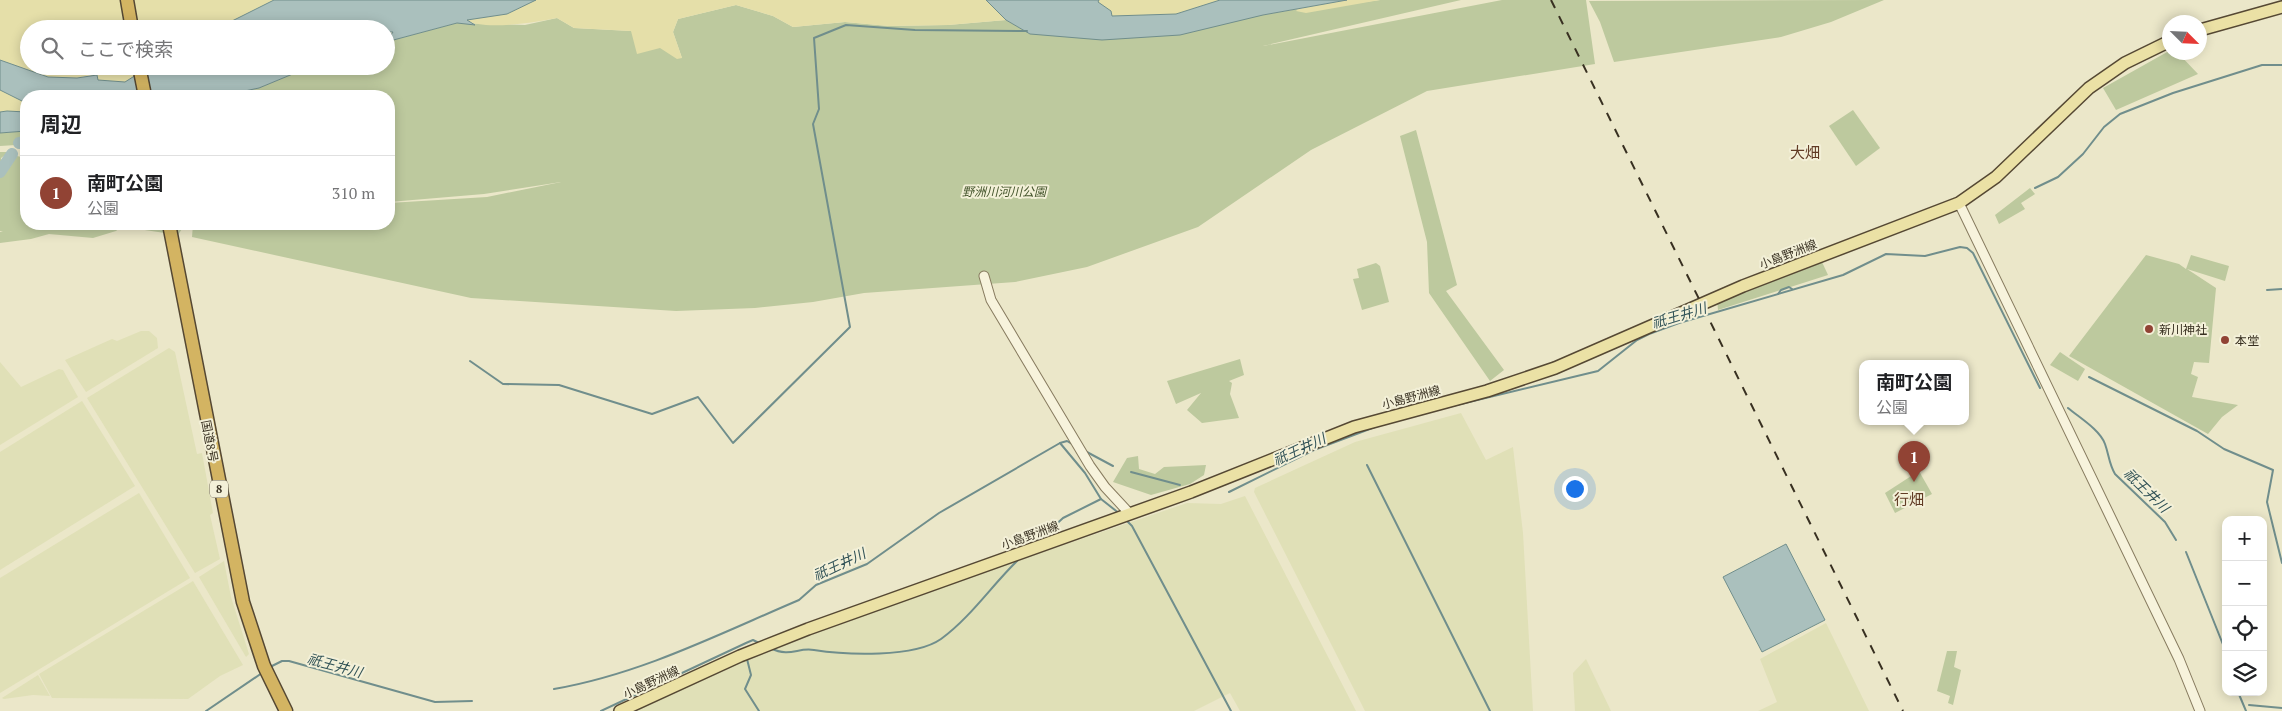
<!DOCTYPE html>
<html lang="ja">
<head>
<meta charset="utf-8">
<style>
	:root { --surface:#fff; --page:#f6f6f6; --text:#202124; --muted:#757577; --line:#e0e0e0; --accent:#914334 }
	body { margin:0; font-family:"PT Serif","Noto Sans JP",serif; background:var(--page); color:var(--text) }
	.controls { position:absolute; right:15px; bottom:15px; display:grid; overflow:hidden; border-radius:10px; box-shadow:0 2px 12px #0003 }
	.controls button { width:45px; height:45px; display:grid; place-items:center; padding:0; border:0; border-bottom:1px solid var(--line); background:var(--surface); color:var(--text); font:25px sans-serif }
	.compass { position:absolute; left:2162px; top:15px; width:45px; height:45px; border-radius:50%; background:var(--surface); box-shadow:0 2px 12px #0003; rotate:114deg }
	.you { position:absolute; left:1574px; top:488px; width:18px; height:18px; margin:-12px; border:4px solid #fff; border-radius:50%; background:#1a73e8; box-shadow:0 0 0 8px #1a73e833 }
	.badge { display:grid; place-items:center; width:32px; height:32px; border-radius:50%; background:var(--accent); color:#fff; font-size:16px; font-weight:700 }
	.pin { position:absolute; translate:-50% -41px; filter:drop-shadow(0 1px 2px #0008) }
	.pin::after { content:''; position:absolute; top:26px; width:18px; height:15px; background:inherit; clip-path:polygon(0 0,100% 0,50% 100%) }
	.popup { position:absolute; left:1859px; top:360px; width:110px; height:65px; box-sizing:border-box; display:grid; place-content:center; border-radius:10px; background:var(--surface); filter:drop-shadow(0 1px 4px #0005); font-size:16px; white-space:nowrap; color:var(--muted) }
	.popup b { font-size:19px; color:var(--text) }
	.popup::after { content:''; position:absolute; left:50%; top:100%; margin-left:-10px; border:10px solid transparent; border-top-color:var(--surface) }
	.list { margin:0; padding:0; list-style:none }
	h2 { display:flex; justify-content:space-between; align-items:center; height:65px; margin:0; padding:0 20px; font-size:21px }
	h2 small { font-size:16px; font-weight:400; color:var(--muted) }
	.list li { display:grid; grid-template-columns:32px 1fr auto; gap:15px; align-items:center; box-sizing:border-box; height:75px; padding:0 20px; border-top:1px solid var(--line) }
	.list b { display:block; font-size:19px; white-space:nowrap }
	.list p { margin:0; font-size:16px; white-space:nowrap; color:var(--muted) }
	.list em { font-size:16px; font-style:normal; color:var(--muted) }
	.icon { flex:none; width:28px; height:28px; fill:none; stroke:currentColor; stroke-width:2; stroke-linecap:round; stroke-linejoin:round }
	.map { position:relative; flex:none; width:2282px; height:711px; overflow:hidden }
	.search { position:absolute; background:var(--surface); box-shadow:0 2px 12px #0003; left:20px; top:20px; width:375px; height:55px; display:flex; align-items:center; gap:12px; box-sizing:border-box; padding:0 18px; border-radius:28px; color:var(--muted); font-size:19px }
	.panel { position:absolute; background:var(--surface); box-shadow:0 2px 12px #0003; left:20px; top:90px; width:375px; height:140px; border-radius:20px }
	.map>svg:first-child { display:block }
	.farmland { fill:#e0e0b7 }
	.green { fill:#bdc99e }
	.sand { fill:#e5dfa9 }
	.water { fill:#aac0bd; stroke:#708e8c }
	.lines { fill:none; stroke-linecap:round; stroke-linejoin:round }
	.stream { stroke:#708e8c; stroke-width:2 }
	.river { stroke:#aac0bd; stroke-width:12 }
	.minor-casing { stroke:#877b5f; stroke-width:11 }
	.major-casing { stroke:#554833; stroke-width:14 }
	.highway-casing { stroke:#554833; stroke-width:15 }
	.minor { stroke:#f7f3dc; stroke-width:9 }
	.major { stroke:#ebe1a5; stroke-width:11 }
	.highway { stroke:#d3b462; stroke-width:12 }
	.rail { stroke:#383021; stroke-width:2; stroke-dasharray:9 9; stroke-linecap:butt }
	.poi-dot { fill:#914334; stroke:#f3f0d8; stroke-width:2 }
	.labels { text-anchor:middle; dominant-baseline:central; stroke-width:4; stroke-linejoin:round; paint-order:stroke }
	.shield { fill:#f3f0d8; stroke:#706a58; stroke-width:1 }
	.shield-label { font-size:11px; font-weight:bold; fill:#383021 }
	.park-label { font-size:12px; font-style:italic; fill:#42532a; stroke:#f3f0d8 }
	.street-label { font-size:12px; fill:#383021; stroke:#f3f0d8 }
	.poi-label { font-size:12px; fill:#383021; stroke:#f3f0d8; text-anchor:start }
	.water-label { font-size:14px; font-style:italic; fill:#325357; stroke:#f3f0d8 }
	.quarter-label { font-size:15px; fill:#613b24; stroke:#f3f0d8 }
</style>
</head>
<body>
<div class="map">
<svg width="2282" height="711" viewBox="0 0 2282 711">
	<rect width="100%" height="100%" fill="#ebe7c9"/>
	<g class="farmland">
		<path d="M 141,331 L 149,331 L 157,338 L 158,348 L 86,392 L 65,360 L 112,339 L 117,341 Z"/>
		<path d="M 169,348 L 175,352 L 197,454 L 202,453 L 213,513 L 210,515 L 220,559 L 195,573 L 87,398 Z"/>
		<path d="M 0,362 L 21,387 L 59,369 L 63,370 L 78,397 L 0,445 Z"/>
		<path d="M 82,401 L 135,486 L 0,570 L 0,452 Z"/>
		<path d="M 1461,413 L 1486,460 L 1513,447 L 1523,533 L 1533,711 L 1365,711 L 1254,492 L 1255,488 L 1355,442 Z"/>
		<path d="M 139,493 L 190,578 L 0,693 L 0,578 Z"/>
		<path d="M 1245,496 L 1356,711 L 1240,711 L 1230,693 L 1194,711 L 631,711 L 806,633 L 1187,503 L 1221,504 Z"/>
		<path d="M 224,561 L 231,597 L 249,654 L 246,657 L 199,577 Z"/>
		<path d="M 193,581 L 243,665 L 220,676 L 188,699 L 52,698 L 39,674 Z"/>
		<path d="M 1826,623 L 1869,711 L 1758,711 L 1777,702 L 1760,659 Z"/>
		<path d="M 1586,659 L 1611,711 L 1575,711 L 1573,673 Z"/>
		<path d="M 38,675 L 50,696 L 33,695 L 4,699 L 2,698 Z"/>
	</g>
	<g class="green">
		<path d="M 1380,0 L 1461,0 L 1263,46 L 1502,0 L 1586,0 L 1595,64 L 1427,91 L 1311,150 L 1198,227 L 1087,267 L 1015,282 L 864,293 L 813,302 L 755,308 L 676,311 L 471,298 L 192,237 L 193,224 L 389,224 L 389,203 L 487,197 L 561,182 L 484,194 L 389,202 L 389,96 L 221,96 L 259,88 L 312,66 L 386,66 L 386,42 L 457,23 L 525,25 L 557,18 L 574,28 L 631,31 L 682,58 L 673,32 L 678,19 L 736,5 L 773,16 L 793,27 L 845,22 L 889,26 L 948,25 L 1006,20 L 1030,34 L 1263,15 L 1298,9 L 1297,11 Z"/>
		<path d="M 1884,0 L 1831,22 L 1781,37 L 1614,62 L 1600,22 L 1589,1 Z"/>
		<path d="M 2169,51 L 2170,52 L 2178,53 L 2198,74 L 2116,110 L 2103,88 Z"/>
		<path d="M 1853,110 L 1880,148 L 1856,166 L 1829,126 Z"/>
		<path d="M 1416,130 L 1457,285 L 1446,291 L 1504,370 L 1490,381 L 1429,293 L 1427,242 L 1400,136 Z"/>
		<path d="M 26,131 L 26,142 L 18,142 L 26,147 L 26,152 L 16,145 L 0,146 L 0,133 Z"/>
		<path d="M 0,152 L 9,152 L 1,158 L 1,163 L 10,167 L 17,156 L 26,158 L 26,224 L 124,224 L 116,231 L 93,238 L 49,234 L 31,239 L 0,243 L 0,232 L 3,231 L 0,231 Z"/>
		<path d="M 2030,188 L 2035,194 L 2021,203 L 2025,209 L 1999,224 L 1995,215 Z"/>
		<path d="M 135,224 L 185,224 L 178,235 L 138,229 Z"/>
		<path d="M 2146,255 L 2179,264 L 2186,269 L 2191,255 L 2229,266 L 2225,281 L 2187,269 L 2216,288 L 2209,363 L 2194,362 L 2191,374 L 2198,377 L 2192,397 L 2238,405 L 2222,417 L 2208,434 L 2069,356 Z"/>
		<path d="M 1822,262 L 1828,275 L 1718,310 L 1717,300 Z"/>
		<path d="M 1376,263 L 1380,266 L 1389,302 L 1362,310 L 1353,279 L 1359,278 L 1357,269 Z"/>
		<path d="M 2060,352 L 2085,369 L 2078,381 L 2050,365 Z"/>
		<path d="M 1240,359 L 1244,375 L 1229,381 L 1232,383 L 1230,394 L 1239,418 L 1202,423 L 1187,410 L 1201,393 L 1176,404 L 1167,381 Z"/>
		<path d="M 1138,456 L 1139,469 L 1155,474 L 1164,467 L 1206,465 L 1204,475 L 1190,484 L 1151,495 L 1113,482 L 1127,458 Z"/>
		<path d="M 1919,471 L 1932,494 L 1895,513 L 1885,493 Z"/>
		<path d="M 1947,651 L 1957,651 L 1954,667 L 1961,670 L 1953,705 L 1948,703 L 1950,696 L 1937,691 Z"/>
	</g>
	<g class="sand">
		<path d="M 0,0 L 274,0 L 216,29 L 29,29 L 29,66 L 179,66 L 161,72 L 136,75 L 125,82 L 98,80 L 90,75 L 77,78 L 48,77 L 0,60 Z"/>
		<path d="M 536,0 L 986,0 L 1006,20 L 948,25 L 889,26 L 845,22 L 793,27 L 773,16 L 736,5 L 678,19 L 673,32 L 682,58 L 677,59 L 660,48 L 637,54 L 631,31 L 574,28 L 557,18 C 537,22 483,31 466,20 L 507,14 Z"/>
		<path d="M 1099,0 L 1220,0 L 1176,14 L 1112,16 L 1098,2 Z"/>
		<path d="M 1347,0 L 1380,0 L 1306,13 L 1296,11 L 1298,9 Z"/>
		<path d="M 0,90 L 26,103 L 26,112 L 0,112 Z"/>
	</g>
	<g class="water">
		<path d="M 274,0 L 536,0 L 507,14 L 467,20 L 475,25 L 457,23 L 386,42 L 393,32 L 386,32 L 386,29 L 216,29 Z"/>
		<path d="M 986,0 L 1099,0 L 1098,2 L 1111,11 L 1112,16 L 1176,14 L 1220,0 L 1347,0 L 1263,15 L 1180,35 L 1102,40 L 1030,34 L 1006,20 Z"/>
		<path d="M 0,60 L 48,77 L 77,78 L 97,75 L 98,80 L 125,82 L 136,75 L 161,72 L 179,66 L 312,66 L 259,88 L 221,96 L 26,96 L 26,103 L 0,90 Z"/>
		<path d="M 7,111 L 26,112 L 26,131 L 0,133 L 0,112 Z"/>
		<path d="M 1786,544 L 1825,620 L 1762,652 L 1723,577 Z"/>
	</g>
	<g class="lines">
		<g class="stream">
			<path d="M 2035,188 L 2058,177 L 2083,154 L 2104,127 L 2120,114 L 2173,93 L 2262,65 L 2282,65"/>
			<path d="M 2267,290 L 2282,289"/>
			<path d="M 1778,294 L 1781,290 L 1789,287 L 1792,289"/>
			<path d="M 470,361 L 503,384 L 559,385 L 652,414 L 698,397 L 733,443 L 850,327 L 813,124 L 819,109 L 814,38 L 846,25 L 915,30 L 1027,31"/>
			<path d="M 2089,377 L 2197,431 L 2224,449 L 2273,470 L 2267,502 L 2282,563"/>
			<path d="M 2068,408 C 2080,418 2100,430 2105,444 C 2109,455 2109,464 2115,474 L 2165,522 L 2176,540"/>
			<path d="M 1440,409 L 1598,371 L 1637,340 L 1649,334 L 1679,323 L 1843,275 L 1886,254 L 1925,256 L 1960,247 L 1967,248 L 1973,253 L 2040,388"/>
			<path d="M 1060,443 L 1085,473 L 1101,499"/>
			<path d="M 1085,451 L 1113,466"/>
			<path d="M 1367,465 L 1490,711"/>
			<path d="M 1131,472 L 1180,485"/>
			<path d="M 1229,492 L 1314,450 L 1375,427"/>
			<path d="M 1127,521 L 1132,526 L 1231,711"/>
			<path d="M 1038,541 L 1063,518 L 1101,499 L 1120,514"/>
			<path d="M 2186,552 L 2226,652"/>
			<path d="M 770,648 C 791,658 797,647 814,650 C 846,655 914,658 941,639 C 971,617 992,585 1018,560"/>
			<path d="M 747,659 L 751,675 L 745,689 L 759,711"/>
			<path d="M 270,667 L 282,661 L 289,661 L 435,702 L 472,701"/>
			<path d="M 554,689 C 641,674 719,634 799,600 L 816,585 L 867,564 L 939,513 L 1060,443 L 1067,441 L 1072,444"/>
			<path d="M 2238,692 L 2246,711"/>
			<path d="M 2249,705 L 2282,708"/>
			<path d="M 206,711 L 262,673"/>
			<path d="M 601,711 L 746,643 L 753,640 L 759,643"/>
		</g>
		<g class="river">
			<path d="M 19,143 L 26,142"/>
			<path d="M 0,172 L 12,154"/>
		</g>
		<g class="minor-casing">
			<g id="minor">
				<path d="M 1959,203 L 2179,659 L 2200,711"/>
				<path d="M 984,276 L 991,300 L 1090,466 L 1105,487 L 1130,514"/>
			</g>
		</g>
		<g class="major-casing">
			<g id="major">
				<path d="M 2200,30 L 2282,7"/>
				<path d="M 620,711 L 740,656 L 808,629 L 1191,492 L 1354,427 L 1487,391 L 1555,368 L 1743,286 L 1959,203 L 1996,177 L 2089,88 L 2125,63 L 2170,41"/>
			</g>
		</g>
		<g class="highway-casing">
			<g id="highway">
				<path d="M 127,0 L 132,29"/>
				<path d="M 139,66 L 145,96"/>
				<path d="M 169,224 L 243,602 L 264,666 L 286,711"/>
			</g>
		</g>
		<use href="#minor" class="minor"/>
		<use href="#major" class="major"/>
		<use href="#highway" class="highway"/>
		<path class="rail" d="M 1551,0 L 1903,711"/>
	</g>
	<g class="poi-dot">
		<circle cx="2149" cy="329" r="5"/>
		<circle cx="2225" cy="340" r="5"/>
	</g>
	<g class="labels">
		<rect class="shield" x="210" y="480.5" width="18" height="17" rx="4"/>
		<g class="shield-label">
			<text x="219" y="489">8</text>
		</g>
		<g class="park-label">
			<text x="1004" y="191">野洲川河川公園</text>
		</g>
		<g class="street-label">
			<text transform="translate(1788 254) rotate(-21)">小島野洲線</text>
			<text transform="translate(1411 397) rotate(-15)">小島野洲線</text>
			<text transform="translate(210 441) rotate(79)">国道8号</text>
			<text transform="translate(1030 535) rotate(-20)">小島野洲線</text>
			<text transform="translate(651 682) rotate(-25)">小島野洲線</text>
		</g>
		<g class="poi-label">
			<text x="2159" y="329">新川神社</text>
			<text x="2235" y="340">本堂</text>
		</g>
		<g class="water-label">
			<text transform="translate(1679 315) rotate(-17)">祇王井川</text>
			<text transform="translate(1299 449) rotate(-25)">祇王井川</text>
			<text transform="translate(2147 490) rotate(44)">祇王井川</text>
			<text transform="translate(839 564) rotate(-25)">祇王井川</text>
			<text transform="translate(335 665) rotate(15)">祇王井川</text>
		</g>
		<g class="quarter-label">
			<text x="1805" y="152">大畑</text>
			<text x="1909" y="499">行畑</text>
		</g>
	</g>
</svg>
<div class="controls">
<button>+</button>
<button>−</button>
<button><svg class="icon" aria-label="locate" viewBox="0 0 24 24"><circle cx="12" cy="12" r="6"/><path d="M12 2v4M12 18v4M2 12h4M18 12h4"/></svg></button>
<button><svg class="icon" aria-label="layers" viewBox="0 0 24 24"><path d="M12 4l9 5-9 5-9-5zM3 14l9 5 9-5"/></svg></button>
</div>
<svg class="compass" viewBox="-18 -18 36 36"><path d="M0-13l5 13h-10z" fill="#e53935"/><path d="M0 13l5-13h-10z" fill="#757577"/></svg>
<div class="you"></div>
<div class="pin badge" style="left:1914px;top:482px">1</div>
<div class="popup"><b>南町公園</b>公園</div>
<div class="search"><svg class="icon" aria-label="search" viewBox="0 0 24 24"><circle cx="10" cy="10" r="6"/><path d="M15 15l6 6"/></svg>ここで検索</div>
<section class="panel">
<h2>周辺<small></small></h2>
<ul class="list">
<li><span class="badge">1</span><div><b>南町公園</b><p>公園</p></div><em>310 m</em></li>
</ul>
</section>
</div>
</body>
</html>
